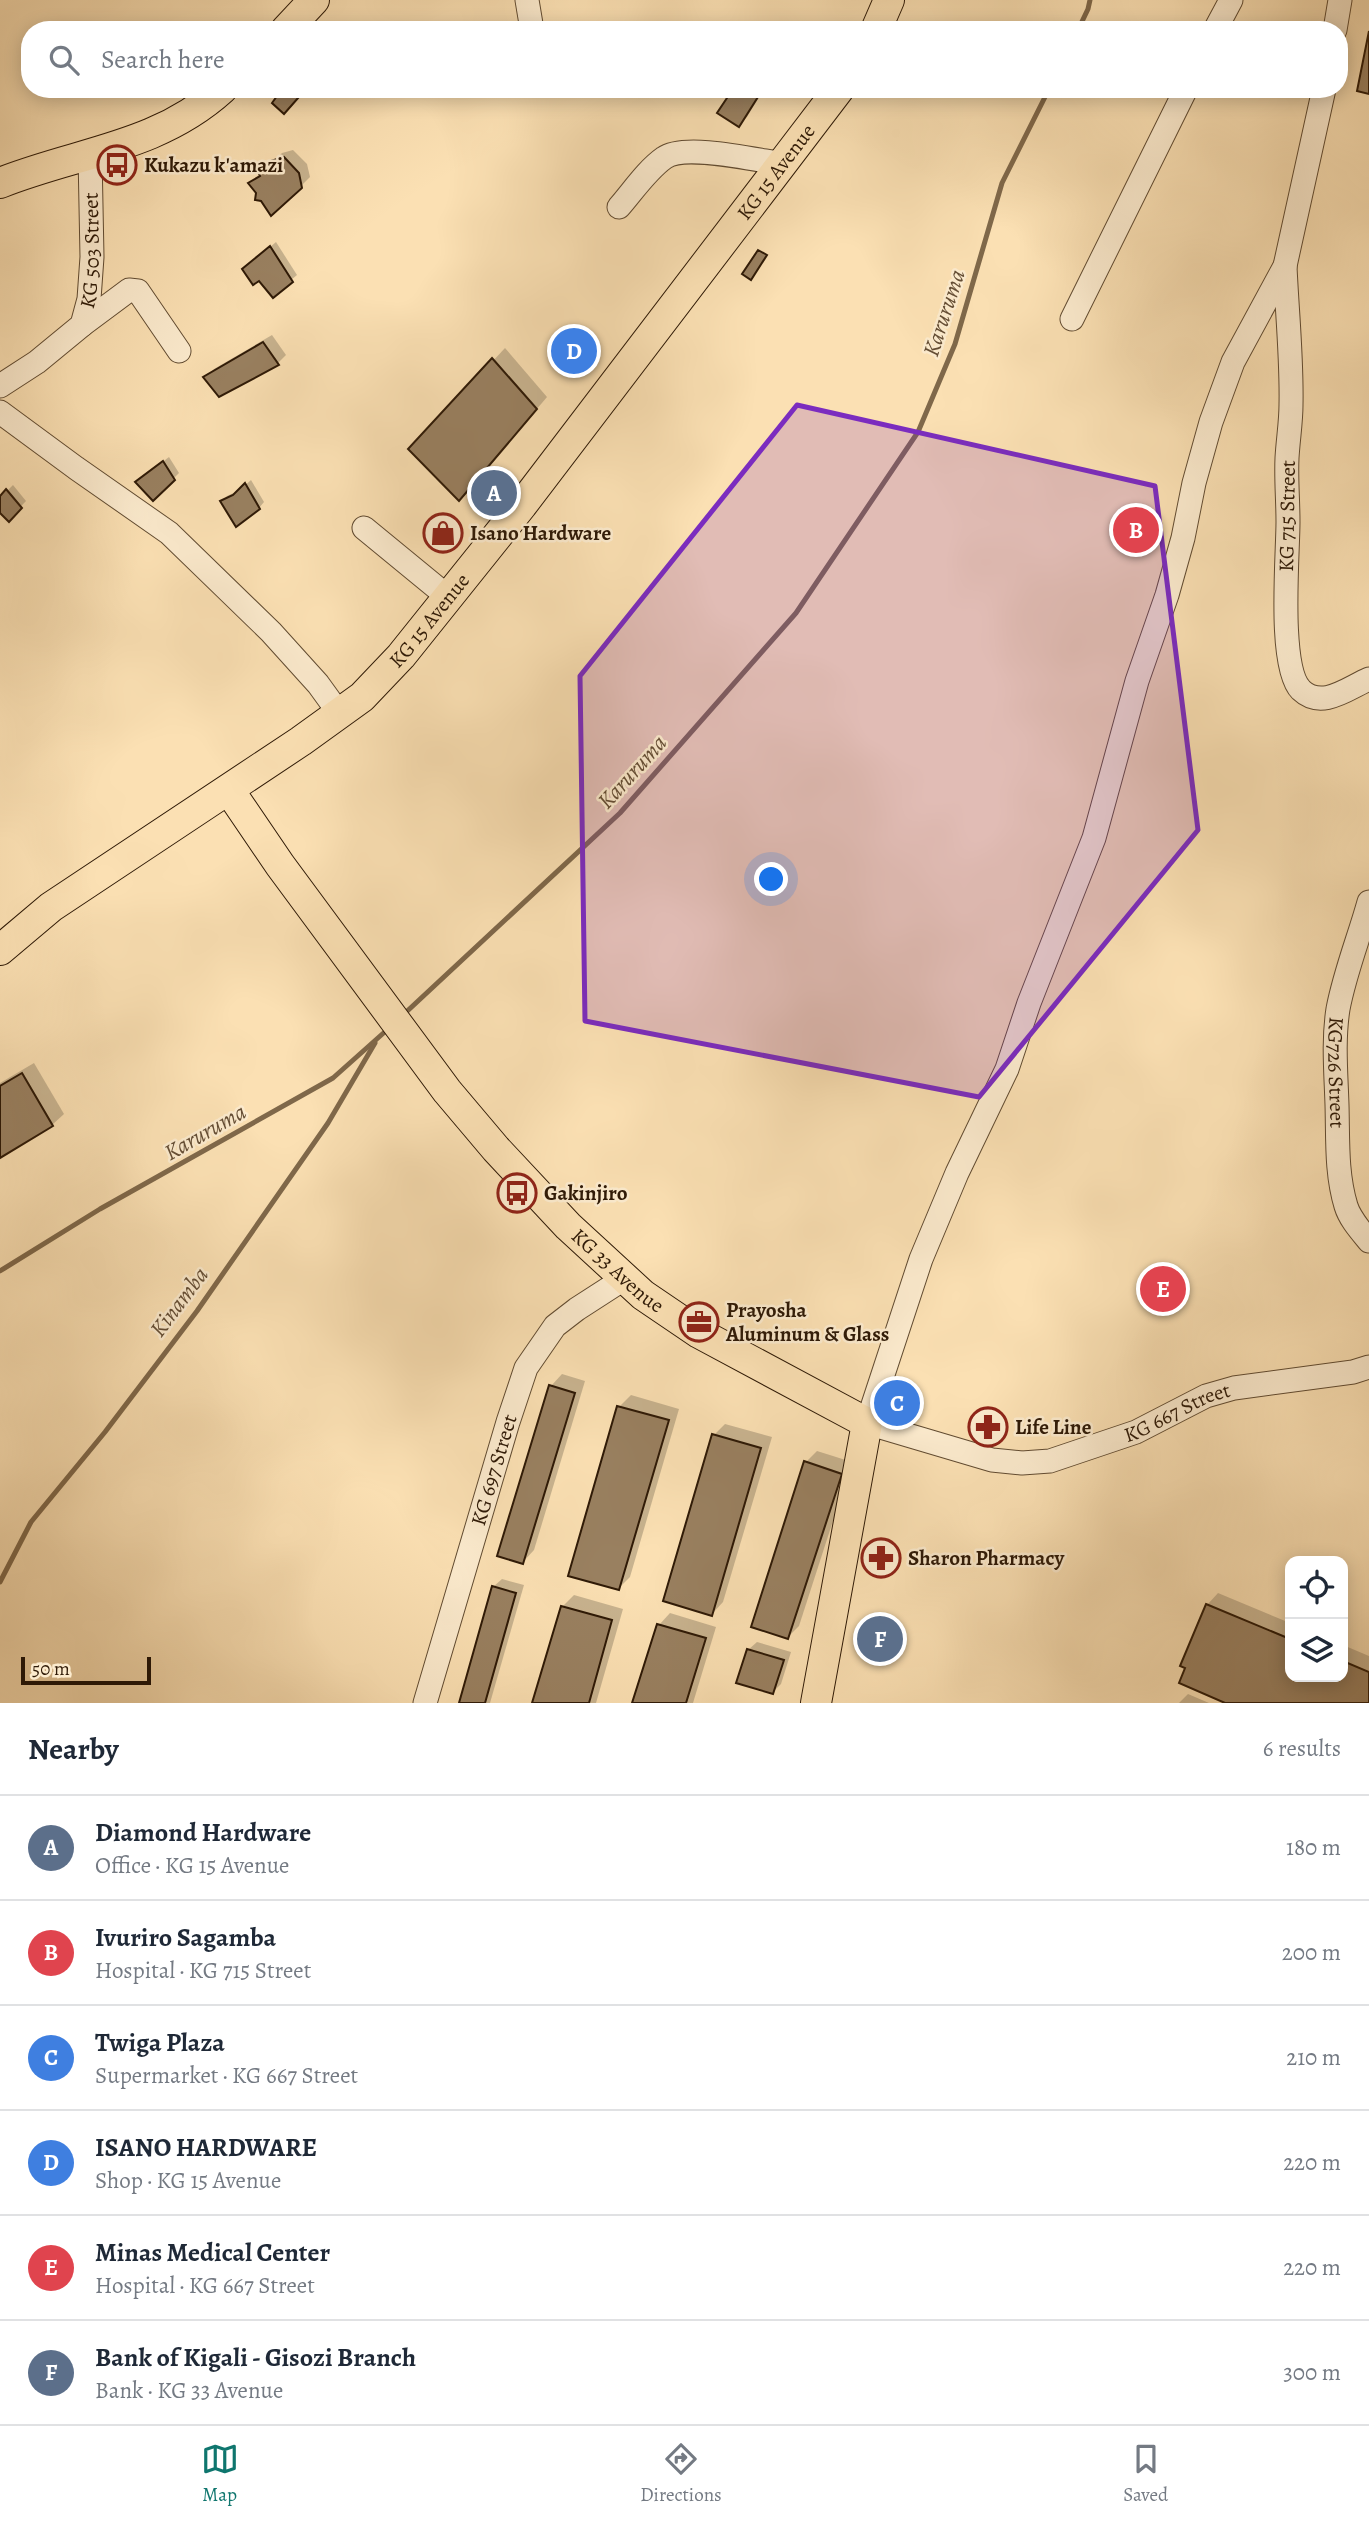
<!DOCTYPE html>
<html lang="en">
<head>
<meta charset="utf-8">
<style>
	:root { --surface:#fff; --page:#f2f2f3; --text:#1f2937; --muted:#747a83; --line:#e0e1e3; --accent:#0f766e }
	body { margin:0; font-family:Alegreya,serif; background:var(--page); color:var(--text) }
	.controls { position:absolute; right:21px; bottom:21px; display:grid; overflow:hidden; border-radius:14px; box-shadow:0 4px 18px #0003 }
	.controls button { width:63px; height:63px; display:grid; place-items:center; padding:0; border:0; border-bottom:2px solid var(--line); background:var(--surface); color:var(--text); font:35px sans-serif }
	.scale { position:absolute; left:21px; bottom:18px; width:130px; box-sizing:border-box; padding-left:7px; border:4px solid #2e1906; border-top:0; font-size:19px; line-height:24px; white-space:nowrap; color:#2e1906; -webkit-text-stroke:5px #fcebce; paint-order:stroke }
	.you { position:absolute; left:772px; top:880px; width:24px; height:24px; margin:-18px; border:5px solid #fff; border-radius:50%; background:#1a73e8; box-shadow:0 0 0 10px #1a73e833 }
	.badge { display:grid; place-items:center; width:46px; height:46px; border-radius:50%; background:var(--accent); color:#fff; font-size:23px; font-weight:700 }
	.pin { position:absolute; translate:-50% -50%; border:4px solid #fff; box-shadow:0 2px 7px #0006 }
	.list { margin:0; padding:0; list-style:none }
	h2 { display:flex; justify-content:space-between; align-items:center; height:91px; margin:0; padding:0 28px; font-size:30px }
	h2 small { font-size:23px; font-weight:400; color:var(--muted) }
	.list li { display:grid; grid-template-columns:46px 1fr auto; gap:21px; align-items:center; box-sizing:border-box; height:105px; padding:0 28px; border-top:2px solid var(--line) }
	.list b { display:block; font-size:26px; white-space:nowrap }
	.list p { margin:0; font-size:23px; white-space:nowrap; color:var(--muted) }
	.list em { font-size:23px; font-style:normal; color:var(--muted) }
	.icon { flex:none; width:38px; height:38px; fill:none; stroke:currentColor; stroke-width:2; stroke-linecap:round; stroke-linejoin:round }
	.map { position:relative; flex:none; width:1369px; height:1703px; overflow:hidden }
	.search { position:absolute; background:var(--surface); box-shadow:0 4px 18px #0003; left:21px; right:21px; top:21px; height:77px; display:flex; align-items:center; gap:18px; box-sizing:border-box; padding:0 24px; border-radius:28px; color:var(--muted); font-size:26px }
	.sheet { height:721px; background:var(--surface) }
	nav { display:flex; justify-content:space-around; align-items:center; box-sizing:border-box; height:98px; border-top:2px solid var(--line); background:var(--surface); font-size:19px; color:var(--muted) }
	nav a { display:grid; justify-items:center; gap:4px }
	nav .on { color:var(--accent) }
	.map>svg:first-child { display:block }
	.shadow { fill:#0003 }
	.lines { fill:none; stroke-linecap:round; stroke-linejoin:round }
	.stream { stroke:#7f684a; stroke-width:5 }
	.building { fill:#998060; stroke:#2e1906; stroke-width:2 }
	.minor-casing { stroke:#614b31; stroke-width:25 }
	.major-casing { stroke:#2e1906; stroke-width:32 }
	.minor { stroke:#fcebce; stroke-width:23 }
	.major { stroke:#fbe0b3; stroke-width:30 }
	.marked { fill:#7b2cbf; fill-opacity:0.2; stroke:#7b2cbf; stroke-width:5; stroke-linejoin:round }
	.labels { text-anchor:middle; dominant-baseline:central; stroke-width:5; stroke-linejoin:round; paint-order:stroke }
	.poi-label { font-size:21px; font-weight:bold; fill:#2e1906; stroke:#fcebce; text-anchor:start }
	.street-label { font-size:21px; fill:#2e1906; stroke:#fcebce }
	.water-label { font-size:23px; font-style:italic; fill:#644d34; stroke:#fcebce }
</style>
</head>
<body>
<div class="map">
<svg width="1369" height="1703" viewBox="0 0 1369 1703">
	<rect width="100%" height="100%" fill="#fbe0b3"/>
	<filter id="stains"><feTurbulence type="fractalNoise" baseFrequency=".00286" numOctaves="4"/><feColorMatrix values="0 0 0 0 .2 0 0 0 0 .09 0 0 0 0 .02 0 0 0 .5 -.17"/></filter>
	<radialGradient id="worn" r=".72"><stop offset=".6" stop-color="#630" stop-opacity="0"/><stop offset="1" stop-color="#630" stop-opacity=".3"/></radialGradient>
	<g class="shadow">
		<path d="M 735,89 L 764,89 L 747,117 L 738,125 Z"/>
		<path d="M 293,150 L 307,164 L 310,177 L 301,186 L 258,192 L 250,183 L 282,153 Z"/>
		<path d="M 276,242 L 297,275 L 291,280 L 250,264 Z"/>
		<path d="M 272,335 L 286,355 L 278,363 L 219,395 L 206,377 L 214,369 Z"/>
		<path d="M 505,348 L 547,397 L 471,487 L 411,449 Z"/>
		<path d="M 169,457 L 179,473 L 153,499 L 143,477 Z"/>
		<path d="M 251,480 L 264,502 L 259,508 L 222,501 L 227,496 L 240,490 Z"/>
		<path d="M 13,485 L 26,501 L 9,519 L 0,511 L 0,498 Z"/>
		<path d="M 34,1063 L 64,1114 L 52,1125 L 0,1156 L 0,1083 Z"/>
		<path d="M 562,1374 L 585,1381 L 534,1550 L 523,1562 L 551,1386 Z"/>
		<path d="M 631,1395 L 679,1409 L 630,1577 L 619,1588 L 619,1407 Z"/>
		<path d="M 725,1424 L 772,1437 L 723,1602 L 712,1614 L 714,1435 Z"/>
		<path d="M 817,1451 L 852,1462 L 799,1626 L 788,1637 L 806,1462 Z"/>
		<path d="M 502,1579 L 524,1585 L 490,1703 L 461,1703 L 493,1587 Z"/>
		<path d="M 1218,1593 L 1290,1623 L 1290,1677 L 1343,1677 L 1343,1645 L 1369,1656 L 1369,1703 L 1229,1703 L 1187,1667 L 1207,1605 Z"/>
		<path d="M 574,1595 L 623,1609 L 596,1703 L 534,1703 L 562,1607 Z"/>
		<path d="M 670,1613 L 716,1627 L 693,1703 L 634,1703 L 659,1625 Z"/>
		<path d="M 757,1642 L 791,1652 L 781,1684 L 773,1692 L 748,1650 Z"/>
		<path d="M 1188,1694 L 1209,1703 L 1179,1703 Z"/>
	</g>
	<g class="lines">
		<g class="stream">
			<path d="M 1078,30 L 1088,9 L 1090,0"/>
			<path d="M 403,1015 L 620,813 L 796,613 L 918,432 L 955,344 L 1002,183 L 1049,89"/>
			<path d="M 0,1271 L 100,1209 L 333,1078 L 388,1029"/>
			<path d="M 0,1582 L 31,1522 L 105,1432 L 197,1311 L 328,1123 L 375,1043"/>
		</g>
	</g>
	<g class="building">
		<path d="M 1369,31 L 1369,94 L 1357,91 Z"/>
		<path d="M 282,89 L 306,89 L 284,114 L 272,103 Z"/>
		<path d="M 733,89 L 763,89 L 739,127 L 717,113 Z"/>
		<path d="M 284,157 L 299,173 L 302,188 L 271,216 L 261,201 L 255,200 L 256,193 L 248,183 L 260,176 L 258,171 L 271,161 Z"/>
		<path d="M 270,246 L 293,282 L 273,298 L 259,281 L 253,285 L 242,269 Z"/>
		<path d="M 758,250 L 767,255 L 751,280 L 742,274 Z"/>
		<path d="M 263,342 L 279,365 L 219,397 L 203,377 Z"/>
		<path d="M 492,358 L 537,409 L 459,501 L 408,449 Z"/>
		<path d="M 163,461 L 175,480 L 153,501 L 135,482 Z"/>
		<path d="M 245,483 L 260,509 L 236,527 L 220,501 L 233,495 Z"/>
		<path d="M 6,489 L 22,508 L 9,522 L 0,513 L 0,496 Z"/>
		<path d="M 22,1073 L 53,1126 L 0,1158 L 0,1086 Z"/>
		<path d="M 549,1385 L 575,1393 L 523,1564 L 497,1556 Z"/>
		<path d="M 617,1406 L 669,1420 L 619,1590 L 568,1576 Z"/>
		<path d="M 712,1434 L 761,1448 L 712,1616 L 663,1601 Z"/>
		<path d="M 804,1461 L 842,1474 L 788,1639 L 751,1627 Z"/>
		<path d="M 492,1586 L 516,1593 L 485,1703 L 459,1703 Z"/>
		<path d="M 1206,1604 L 1290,1639 L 1290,1677 L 1343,1677 L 1343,1661 L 1369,1672 L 1369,1703 L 1225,1703 L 1179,1683 L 1185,1668 L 1180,1666 Z"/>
		<path d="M 561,1606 L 612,1620 L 589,1703 L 532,1703 Z"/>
		<path d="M 657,1624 L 706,1638 L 686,1703 L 632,1703 Z"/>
		<path d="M 747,1649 L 784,1660 L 773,1694 L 736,1683 Z"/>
	</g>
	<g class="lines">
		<g class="minor-casing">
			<g id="minor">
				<path d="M 527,0 L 532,30"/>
				<path d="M 1215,30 L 1231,0"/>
				<path d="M 1335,30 L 1340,0"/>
				<path id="s1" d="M 1324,89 L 1285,266 L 1233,362 L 1211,422 L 1194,483 L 1183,538 L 1167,595 L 1137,681 L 1094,838 L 1029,1003 L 1007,1069 L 957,1173 L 921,1259 L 867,1423 L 992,1460 L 1022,1463 L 1050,1461 L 1136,1432 L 1206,1396 L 1234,1388 L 1353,1372 L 1369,1367"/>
				<path d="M 619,207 C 633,191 647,170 664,158 C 684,143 756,160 783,164"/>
				<path d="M 1285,266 C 1287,312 1292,359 1291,405 C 1291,422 1288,440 1287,458 C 1286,479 1288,501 1288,522 C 1288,555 1278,667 1301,690 C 1322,710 1348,688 1369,679"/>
				<path d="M 1072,319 L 1186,89"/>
				<path d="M 82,325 L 129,290 L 138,291 L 179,351"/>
				<path id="s2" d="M 0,386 L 37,362 L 82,325 L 89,299 L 92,257 L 90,155"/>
				<path d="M 0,412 L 76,468 L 169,533 L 271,632 L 318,684 L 339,713"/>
				<path d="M 364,528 L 448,597"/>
				<path id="s3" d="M 1369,902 C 1359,938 1345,972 1338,1009 C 1333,1041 1336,1073 1337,1105 C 1338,1139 1336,1173 1346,1206 C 1350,1219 1360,1230 1369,1241"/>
				<path id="s4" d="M 425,1703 L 508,1422 L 526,1368 L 555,1326 L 577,1309 L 625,1278"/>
			</g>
		</g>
		<g class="major-casing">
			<g id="major">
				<path d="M 286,30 L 314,0"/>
				<path d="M 876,30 L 889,0"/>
				<path d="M 0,183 C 77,152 157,148 222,89"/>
				<path id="s5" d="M 229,790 L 280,865 L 447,1091 L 496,1149 L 568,1226 L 643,1295 L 699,1333 L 867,1423 L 816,1703"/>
				<path id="s6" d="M 0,950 L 51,907 L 301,741 L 362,697 L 401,656 L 522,505 L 839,89"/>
			</g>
		</g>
		<use href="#minor" class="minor"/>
		<use href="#major" class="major"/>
	</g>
	<path class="marked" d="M 797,405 L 1155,486 L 1198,830 L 979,1097 L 585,1021 L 580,676 Z"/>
	<defs>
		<g id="bus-ring" transform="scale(2.0125)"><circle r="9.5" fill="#fcebce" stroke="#8f2418" stroke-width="1.5"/><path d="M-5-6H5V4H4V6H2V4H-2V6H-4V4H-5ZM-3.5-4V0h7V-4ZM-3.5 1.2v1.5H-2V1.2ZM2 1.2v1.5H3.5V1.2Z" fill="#8f2418"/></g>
		<g id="shop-ring" transform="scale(2.0125)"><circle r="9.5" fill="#fcebce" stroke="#8f2418" stroke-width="1.5"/><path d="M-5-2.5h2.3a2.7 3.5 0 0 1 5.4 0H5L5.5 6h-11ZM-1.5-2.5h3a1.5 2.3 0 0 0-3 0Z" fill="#8f2418"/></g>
		<g id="office-ring" transform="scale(2.0125)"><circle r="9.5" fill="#fcebce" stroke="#8f2418" stroke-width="1.5"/><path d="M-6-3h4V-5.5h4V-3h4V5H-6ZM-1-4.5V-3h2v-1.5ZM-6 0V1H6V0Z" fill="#8f2418"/></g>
		<g id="pharmacy-ring" transform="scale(2.0125)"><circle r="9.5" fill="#fcebce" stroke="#8f2418" stroke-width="1.5"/><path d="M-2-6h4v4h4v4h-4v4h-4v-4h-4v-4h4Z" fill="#8f2418"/></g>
	</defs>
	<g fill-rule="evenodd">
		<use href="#bus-ring" x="117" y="165"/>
		<use href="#shop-ring" x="443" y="533"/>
		<use href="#bus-ring" x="517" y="1193"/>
		<use href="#office-ring" x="699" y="1322"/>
		<use href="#pharmacy-ring" x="988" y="1427"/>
		<use href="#pharmacy-ring" x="881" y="1558"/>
	</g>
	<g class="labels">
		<g class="poi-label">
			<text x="144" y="165">Kukazu k'amazi</text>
			<text x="470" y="533">Isano Hardware</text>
			<text x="544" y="1193">Gakinjiro</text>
			<text x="726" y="1310">Prayosha<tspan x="726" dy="24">Aluminum &amp; Glass</tspan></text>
			<text x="1015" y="1427">Life Line</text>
			<text x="908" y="1558">Sharon Pharmacy</text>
		</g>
		<g class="street-label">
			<text stroke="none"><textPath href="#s6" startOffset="1111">KG 15 Avenue</textPath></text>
			<text stroke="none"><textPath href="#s2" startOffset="178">KG 503 Street</textPath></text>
			<text transform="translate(1287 516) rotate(-89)">KG 715 Street</text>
			<text stroke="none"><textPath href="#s6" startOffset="544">KG 15 Avenue</textPath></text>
			<text stroke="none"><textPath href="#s3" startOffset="175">KG726 Street</textPath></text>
			<text stroke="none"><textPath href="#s5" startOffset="620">KG 33 Avenue</textPath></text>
			<text stroke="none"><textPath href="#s1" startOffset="1740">KG 667 Street</textPath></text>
			<text stroke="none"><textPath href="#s4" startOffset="243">KG 697 Street</textPath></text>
		</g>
		<g class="water-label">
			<text transform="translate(944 313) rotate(-72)">Karuruma</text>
			<text transform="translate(632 772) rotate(-48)">Karuruma</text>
			<text transform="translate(205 1132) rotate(-30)">Karuruma</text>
			<text transform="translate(179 1302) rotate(-53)">Kinamba</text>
		</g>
	</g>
	<rect width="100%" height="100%" filter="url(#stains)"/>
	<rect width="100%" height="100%" fill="url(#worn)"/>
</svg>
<div class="controls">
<button><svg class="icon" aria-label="locate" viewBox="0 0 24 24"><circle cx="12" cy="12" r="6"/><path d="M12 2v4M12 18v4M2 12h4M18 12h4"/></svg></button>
<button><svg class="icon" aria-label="layers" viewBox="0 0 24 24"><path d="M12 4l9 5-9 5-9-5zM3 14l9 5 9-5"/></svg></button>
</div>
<div class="scale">50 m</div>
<div class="you"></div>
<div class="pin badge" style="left:494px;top:493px;background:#5c6f8a">A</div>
<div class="pin badge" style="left:1136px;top:530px;background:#e0444e">B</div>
<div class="pin badge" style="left:897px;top:1403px;background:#3f7fe0">C</div>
<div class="pin badge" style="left:574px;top:351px;background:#3f7fe0">D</div>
<div class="pin badge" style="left:1163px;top:1289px;background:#e0444e">E</div>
<div class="pin badge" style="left:880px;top:1639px;background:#5c6f8a">F</div>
<div class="search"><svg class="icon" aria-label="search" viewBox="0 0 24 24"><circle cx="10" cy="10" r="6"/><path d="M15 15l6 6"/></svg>Search here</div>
</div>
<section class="sheet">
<h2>Nearby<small>6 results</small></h2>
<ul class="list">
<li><span class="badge" style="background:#5c6f8a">A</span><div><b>Diamond Hardware</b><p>Office · KG 15 Avenue</p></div><em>180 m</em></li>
<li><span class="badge" style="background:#e0444e">B</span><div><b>Ivuriro Sagamba</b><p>Hospital · KG 715 Street</p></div><em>200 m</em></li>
<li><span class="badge" style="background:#3f7fe0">C</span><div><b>Twiga Plaza</b><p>Supermarket · KG 667 Street</p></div><em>210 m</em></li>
<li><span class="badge" style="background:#3f7fe0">D</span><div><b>ISANO HARDWARE</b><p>Shop · KG 15 Avenue</p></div><em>220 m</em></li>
<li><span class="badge" style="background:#e0444e">E</span><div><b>Minas Medical Center</b><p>Hospital · KG 667 Street</p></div><em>220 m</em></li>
<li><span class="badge" style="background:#5c6f8a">F</span><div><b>Bank of Kigali - Gisozi Branch</b><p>Bank · KG 33 Avenue</p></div><em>300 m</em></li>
</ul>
</section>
<nav>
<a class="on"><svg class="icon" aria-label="map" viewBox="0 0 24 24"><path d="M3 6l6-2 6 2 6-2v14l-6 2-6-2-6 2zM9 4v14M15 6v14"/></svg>Map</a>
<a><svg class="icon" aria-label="directions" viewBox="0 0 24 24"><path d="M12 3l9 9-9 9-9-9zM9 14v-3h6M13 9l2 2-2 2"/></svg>Directions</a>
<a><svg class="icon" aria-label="saved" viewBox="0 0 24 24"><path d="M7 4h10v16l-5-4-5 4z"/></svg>Saved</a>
</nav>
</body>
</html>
